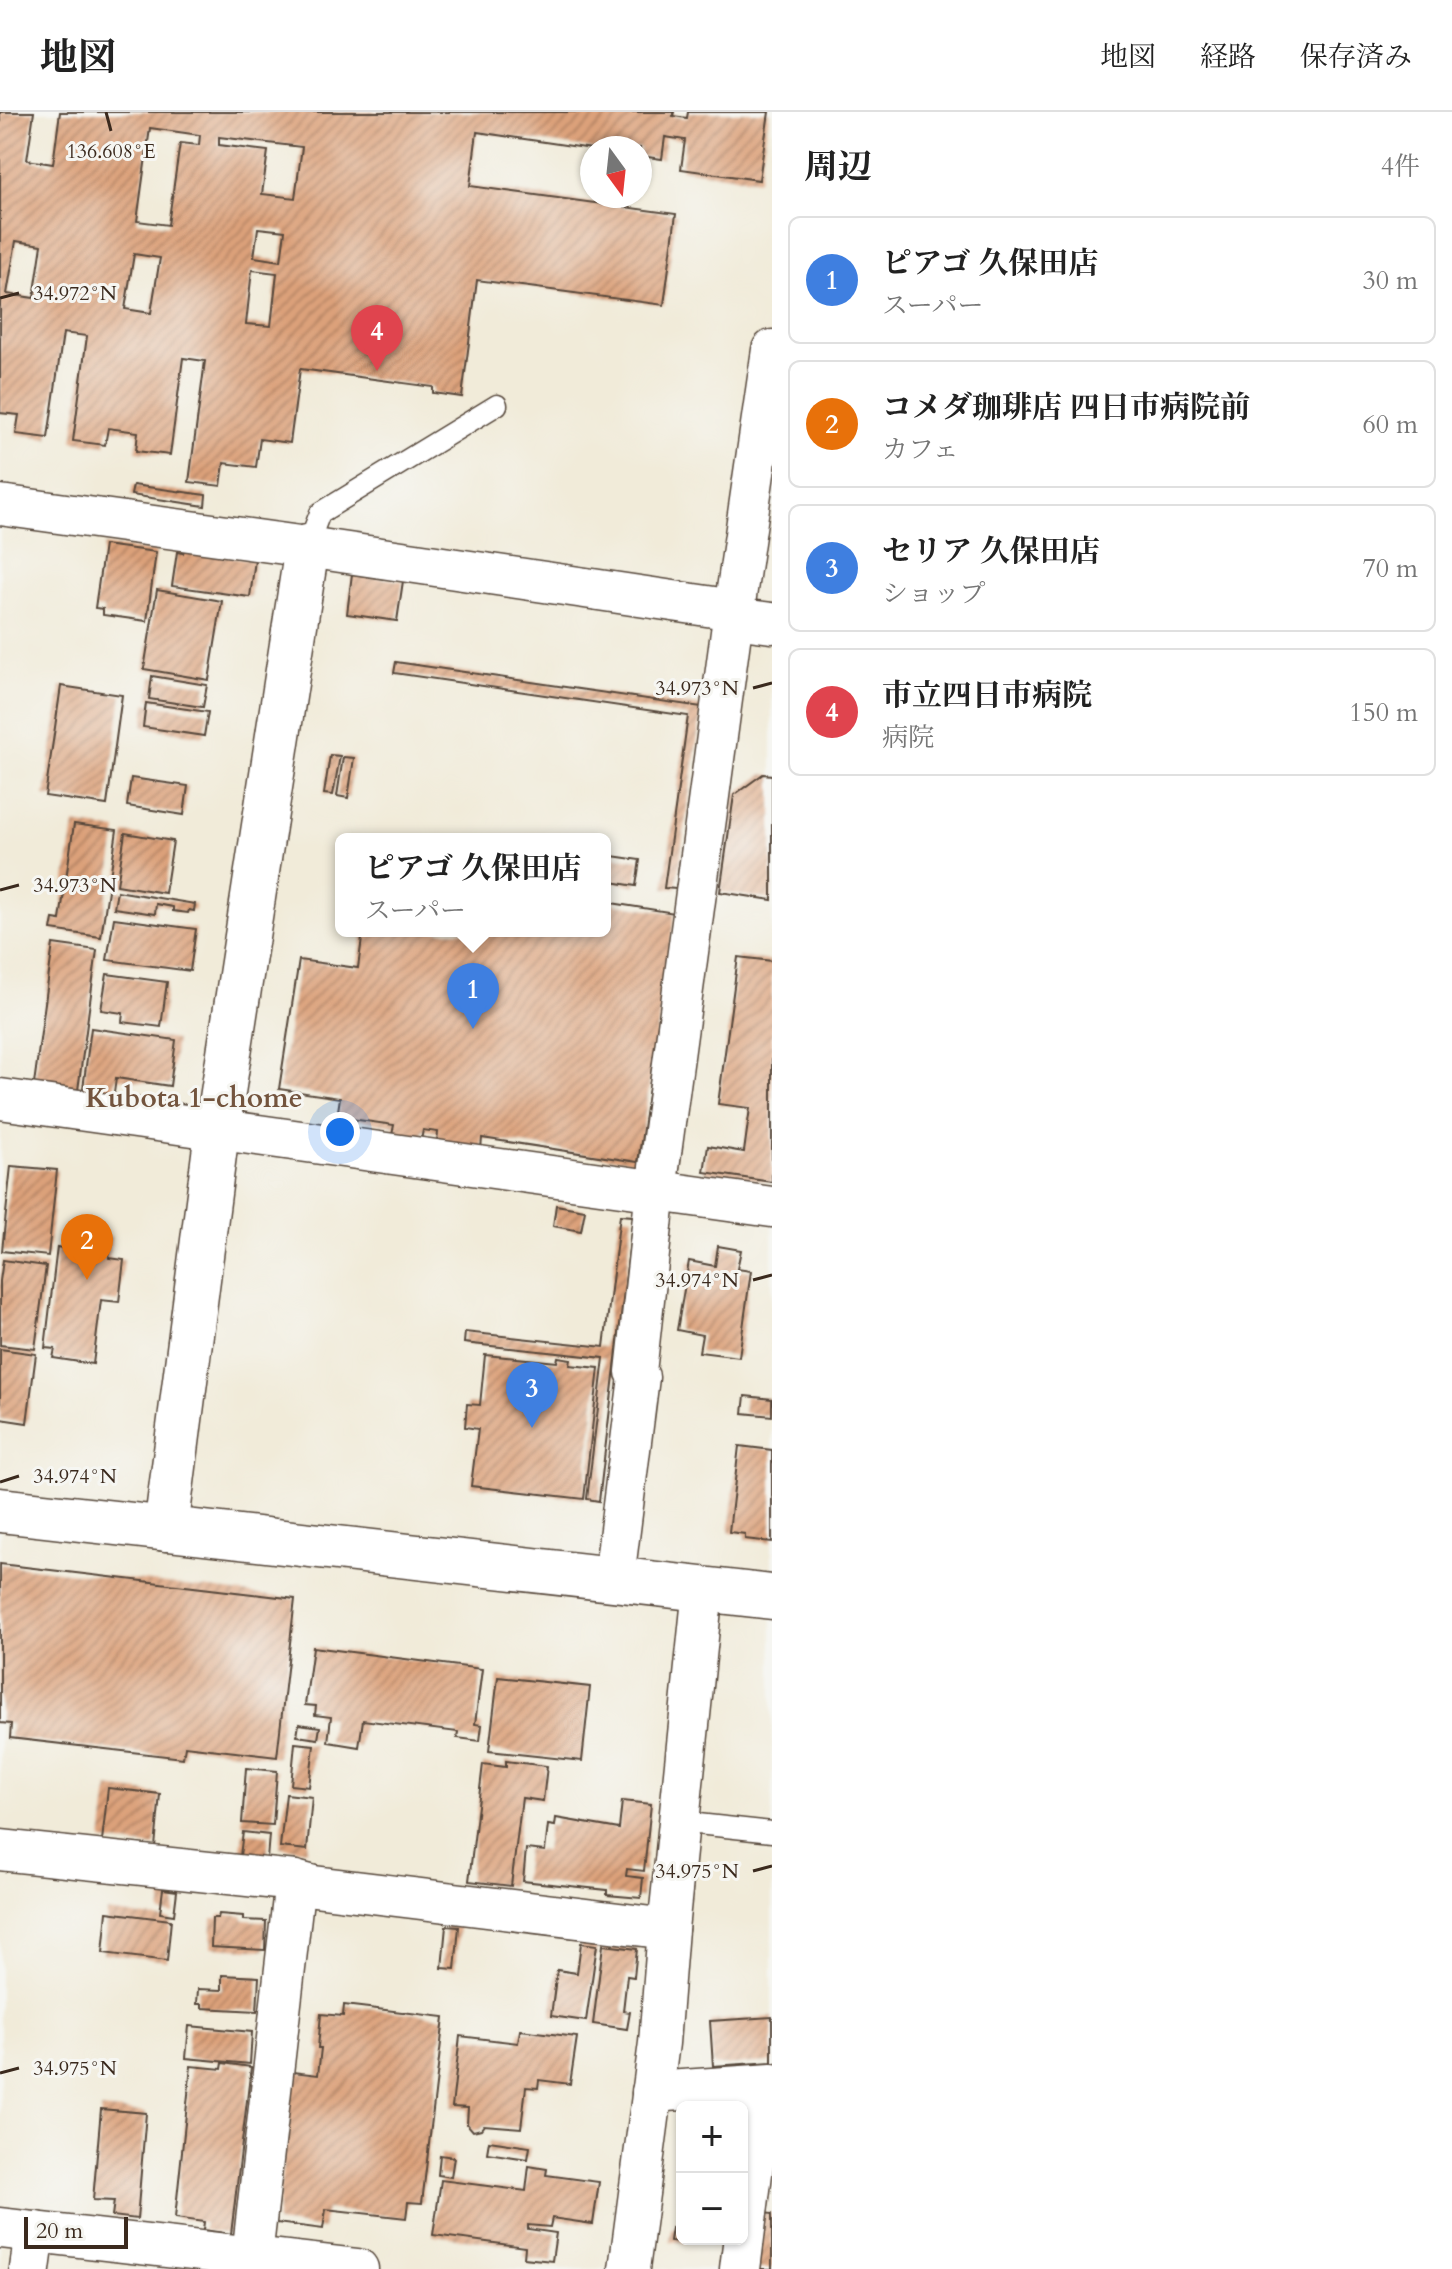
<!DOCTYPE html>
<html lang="ja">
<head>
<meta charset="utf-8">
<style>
	:root { --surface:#fff; --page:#f2f2f2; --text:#222; --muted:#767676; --line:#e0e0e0; --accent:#7c3aed }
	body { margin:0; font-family:Cardo,"Noto Serif JP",serif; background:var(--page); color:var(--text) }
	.controls { position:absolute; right:24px; bottom:24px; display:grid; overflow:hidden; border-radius:12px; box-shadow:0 2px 6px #0004 }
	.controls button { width:72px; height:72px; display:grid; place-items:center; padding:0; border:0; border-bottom:2px solid var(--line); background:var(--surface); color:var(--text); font:40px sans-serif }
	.compass { position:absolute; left:580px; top:24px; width:72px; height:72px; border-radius:50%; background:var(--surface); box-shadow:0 2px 6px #0004; rotate:165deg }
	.scale { position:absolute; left:24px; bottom:20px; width:104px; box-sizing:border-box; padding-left:8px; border:4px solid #3b2a1e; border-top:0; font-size:22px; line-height:28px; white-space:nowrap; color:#3b2a1e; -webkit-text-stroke:6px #f6f6f2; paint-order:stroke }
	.you { position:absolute; left:340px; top:1020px; width:28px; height:28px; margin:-20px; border:6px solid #fff; border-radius:50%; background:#1a73e8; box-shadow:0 0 0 12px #1a73e833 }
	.badge { display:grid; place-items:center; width:52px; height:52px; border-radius:50%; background:var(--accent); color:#fff; font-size:26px; font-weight:700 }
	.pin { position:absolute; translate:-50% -66px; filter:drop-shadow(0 2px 4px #0008) }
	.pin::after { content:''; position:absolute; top:42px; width:28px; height:24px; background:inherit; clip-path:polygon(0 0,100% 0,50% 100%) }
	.popup { position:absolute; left:335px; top:721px; width:276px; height:104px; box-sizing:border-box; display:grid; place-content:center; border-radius:12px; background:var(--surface); filter:drop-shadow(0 2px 6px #0005); font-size:26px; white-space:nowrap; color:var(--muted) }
	.popup b { font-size:30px; color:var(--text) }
	.popup::after { content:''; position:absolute; left:50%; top:100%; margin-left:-16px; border:16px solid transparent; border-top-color:var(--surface) }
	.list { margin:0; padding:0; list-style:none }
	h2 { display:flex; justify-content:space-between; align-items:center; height:104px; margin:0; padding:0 32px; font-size:34px }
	h2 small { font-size:26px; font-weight:400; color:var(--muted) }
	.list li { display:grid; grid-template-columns:52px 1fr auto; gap:24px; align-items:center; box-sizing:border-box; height:128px; margin:0 16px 16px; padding:0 16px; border:2px solid var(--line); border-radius:12px }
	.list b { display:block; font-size:30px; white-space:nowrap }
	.list p { margin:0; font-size:26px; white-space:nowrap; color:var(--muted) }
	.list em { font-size:26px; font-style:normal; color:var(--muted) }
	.map { position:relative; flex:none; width:772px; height:2157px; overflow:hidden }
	header { display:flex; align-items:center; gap:48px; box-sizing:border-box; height:112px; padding:0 40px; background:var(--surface); border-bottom:2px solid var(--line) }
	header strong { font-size:38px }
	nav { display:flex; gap:44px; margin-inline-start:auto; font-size:28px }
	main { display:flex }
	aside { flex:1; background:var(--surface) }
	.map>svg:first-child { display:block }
	.building { fill:url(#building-hatch); fill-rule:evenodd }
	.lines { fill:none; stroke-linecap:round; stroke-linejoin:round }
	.service-casing { stroke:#56473a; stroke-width:23 }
	.minor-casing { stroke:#56473a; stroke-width:43 }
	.tertiary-casing { stroke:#56473a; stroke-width:47 }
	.service { stroke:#fff; stroke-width:20 }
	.minor { stroke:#fff; stroke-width:40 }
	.tertiary { stroke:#fff; stroke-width:44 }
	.ticks { fill:none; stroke:#3b2a1e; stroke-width:3 }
	.labels { text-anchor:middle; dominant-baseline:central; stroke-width:6; stroke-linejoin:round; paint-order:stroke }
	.neighbourhood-label { font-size:28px; font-weight:bold; fill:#73543e; stroke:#f6f6f2 }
	.ticks-label { font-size:20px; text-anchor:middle; fill:#3b2a1e; stroke:#f6f6f2; stroke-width:6; stroke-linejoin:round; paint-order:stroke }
</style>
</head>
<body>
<header>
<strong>地図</strong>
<nav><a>地図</a><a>経路</a><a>保存済み</a></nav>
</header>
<main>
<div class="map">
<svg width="772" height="2157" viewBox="0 0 772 2157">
	<defs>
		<pattern id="building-hatch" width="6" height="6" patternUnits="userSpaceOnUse" patternTransform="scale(2)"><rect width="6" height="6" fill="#dca17a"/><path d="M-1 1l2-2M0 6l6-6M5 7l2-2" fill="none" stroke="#b48363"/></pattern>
	</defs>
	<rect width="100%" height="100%" fill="#f6f6f2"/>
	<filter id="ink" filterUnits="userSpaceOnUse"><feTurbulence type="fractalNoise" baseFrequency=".0125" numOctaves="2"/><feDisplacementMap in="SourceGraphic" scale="16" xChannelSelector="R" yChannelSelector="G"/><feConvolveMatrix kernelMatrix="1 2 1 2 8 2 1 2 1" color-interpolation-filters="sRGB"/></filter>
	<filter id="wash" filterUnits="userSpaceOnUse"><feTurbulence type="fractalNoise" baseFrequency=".006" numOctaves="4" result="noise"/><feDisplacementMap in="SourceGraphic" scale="32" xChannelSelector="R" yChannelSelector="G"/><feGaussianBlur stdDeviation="1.8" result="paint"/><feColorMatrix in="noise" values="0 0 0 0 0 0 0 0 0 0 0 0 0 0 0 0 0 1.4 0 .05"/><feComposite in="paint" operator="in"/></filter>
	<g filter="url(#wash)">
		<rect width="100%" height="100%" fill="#f1ebd9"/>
		<g id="blocks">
			<g class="building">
				<path d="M 0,0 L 34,0 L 27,48 L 53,52 L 60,0 L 674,0 L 673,4 L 687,6 L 688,0 L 769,0 L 759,68 L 681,57 L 685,28 L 665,25 L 662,47 L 640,44 L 640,36 L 592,37 L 477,20 L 470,74 L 676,102 L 664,193 L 477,168 L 462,285 L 433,281 L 433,275 L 300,257 L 290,331 L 260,327 L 256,355 L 224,351 L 221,374 L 189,370 L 205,249 L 183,246 L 170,343 L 136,339 L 138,320 L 108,316 L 105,333 L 73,329 L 87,224 L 63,221 L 48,326 L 16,322 L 19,303 L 0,301 ZM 150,16 L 200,23 L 199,33 L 180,31 L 168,113 L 137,109 ZM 219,25 L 302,35 L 295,86 L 262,82 L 268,39 L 219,33 ZM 258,116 L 285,119 L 281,149 L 254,145 ZM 16,129 L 42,133 L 34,186 L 7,182 ZM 134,142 L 160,146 L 151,201 L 125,197 ZM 252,158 L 277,161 L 271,214 L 246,212 Z"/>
				<path d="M 133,373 L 206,383 L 205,394 L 131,383 Z"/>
				<path d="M 104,433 L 156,440 L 147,509 L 103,503 L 103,497 L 95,496 Z"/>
				<path d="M 184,438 L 255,448 L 250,485 L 172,474 L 177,440 L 183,441 Z"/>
				<path d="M 352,462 L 403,469 L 397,509 L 347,502 Z"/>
				<path d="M 157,478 L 222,489 L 209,568 L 144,557 Z"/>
				<path d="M 396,550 L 702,595 L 676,777 L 664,776 L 688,604 L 394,561 Z"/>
				<path d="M 152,564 L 207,573 L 203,595 L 149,587 Z"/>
				<path d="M 61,574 L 122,583 L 107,693 L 45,684 Z"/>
				<path d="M 146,591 L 208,600 L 204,624 L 143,615 Z"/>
				<path d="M 330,643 L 340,644 L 333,683 L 324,682 Z"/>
				<path d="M 343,645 L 354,646 L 348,686 L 337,684 Z"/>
				<path d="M 763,662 L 772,663 L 772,788 L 720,780 L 734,683 Z"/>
				<path d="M 131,666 L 188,674 L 184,703 L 127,694 Z"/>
				<path d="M 74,712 L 117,718 L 101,825 L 51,818 L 53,807 L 60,808 Z"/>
				<path d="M 125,721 L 173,729 L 165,781 L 117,773 Z"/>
				<path d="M 605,743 L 640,748 L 636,774 L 605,769 Z"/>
				<path d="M 117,779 L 195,792 L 194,799 L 189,798 L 188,801 L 173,799 L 173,795 L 156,792 L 155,802 L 114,796 Z"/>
				<path d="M 605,790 L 675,801 L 638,1050 L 482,1026 L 481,1037 L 437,1030 L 438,1020 L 423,1018 L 421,1028 L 392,1023 L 394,1013 L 337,1005 L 340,986 L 279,977 L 299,848 L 358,856 L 363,819 L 605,819 Z"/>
				<path d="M 114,806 L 196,817 L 190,859 L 107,848 Z"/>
				<path d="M 53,832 L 97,838 L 78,978 L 34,972 Z"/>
				<path d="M 738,845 L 772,849 L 772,1070 L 704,1060 L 708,1034 L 744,1040 L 750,996 L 718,992 Z"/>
				<path d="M 107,862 L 167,870 L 161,915 L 122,910 L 123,901 L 101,898 Z"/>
				<path d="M 91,916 L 176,928 L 170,974 L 116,966 L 113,988 L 82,984 Z"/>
				<path d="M 11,1054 L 57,1058 L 48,1144 L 2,1139 Z"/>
				<path d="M 556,1093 L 585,1098 L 581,1119 L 553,1114 Z"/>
				<path d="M 620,1103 L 633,1104 L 599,1389 L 587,1387 L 604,1246 L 464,1231 L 465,1220 L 604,1235 Z"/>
				<path d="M 69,1120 L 111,1125 L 109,1146 L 124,1148 L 119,1190 L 101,1188 L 93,1252 L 53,1246 L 55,1237 L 45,1236 L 57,1135 L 67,1137 Z"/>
				<path d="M 718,1134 L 741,1138 L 737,1157 L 751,1159 L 739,1245 L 699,1240 L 702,1223 L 677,1218 L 689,1149 L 715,1154 Z"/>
				<path d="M 3,1148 L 46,1154 L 35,1237 L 0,1233 L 0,1169 Z"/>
				<path d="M 0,1237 L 36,1242 L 27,1311 L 0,1307 Z"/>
				<path d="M 485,1243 L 557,1250 L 558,1245 L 571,1247 L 570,1253 L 599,1256 L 584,1387 L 471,1374 L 478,1317 L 465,1315 L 467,1292 L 480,1293 Z"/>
				<path d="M 745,1284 L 772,1287 L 772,1304 L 743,1301 Z"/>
				<path d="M 739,1334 L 772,1338 L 772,1430 L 745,1427 L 745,1422 L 729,1420 Z"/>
				<path d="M 0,1452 L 295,1487 L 277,1645 L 185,1634 L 183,1646 L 10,1626 L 11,1612 L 0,1611 Z"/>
				<path d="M 313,1535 L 482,1557 L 475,1612 L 482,1613 L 480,1629 L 457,1626 L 458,1620 L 363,1608 L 359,1635 L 328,1630 L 331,1605 L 315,1603 L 316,1594 L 305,1593 Z"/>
				<path d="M 498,1565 L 590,1575 L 582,1649 L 489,1639 Z"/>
				<path d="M 299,1612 L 320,1615 L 318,1627 L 297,1624 Z"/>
				<path d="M 295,1631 L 314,1633 L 309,1675 L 291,1673 Z"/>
				<path d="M 506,1649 L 547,1654 L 543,1689 L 522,1686 L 511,1774 L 469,1769 L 483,1652 L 506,1655 Z"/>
				<path d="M 246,1656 L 277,1659 L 273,1713 L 242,1711 Z"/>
				<path d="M 108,1676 L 160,1682 L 155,1735 L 102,1729 Z"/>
				<path d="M 286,1682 L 312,1685 L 307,1738 L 280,1735 Z"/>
				<path d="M 622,1689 L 651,1692 L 644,1759 L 627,1757 L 626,1764 L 643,1766 L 641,1786 L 607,1783 L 607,1778 L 523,1769 L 526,1737 L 545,1739 L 548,1713 L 555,1714 L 556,1706 L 619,1717 Z"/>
				<path d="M 243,1720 L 269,1723 L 267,1747 L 240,1744 Z"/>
				<path d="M 163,1777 L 177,1779 L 174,1803 L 160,1801 Z"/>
				<path d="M 107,1800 L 171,1808 L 167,1849 L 103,1841 Z"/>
				<path d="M 219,1802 L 243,1804 L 243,1808 L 266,1809 L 265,1838 L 211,1835 L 212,1806 L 218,1806 Z"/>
				<path d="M 446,1814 L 459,1815 L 455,1857 L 442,1856 Z"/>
				<path d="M 581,1831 L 597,1833 L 586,1909 L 551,1904 L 557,1858 L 577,1861 Z"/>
				<path d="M 603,1833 L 637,1837 L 634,1865 L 627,1864 L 623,1899 L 630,1900 L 627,1917 L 593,1912 Z"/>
				<path d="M 222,1863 L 259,1865 L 257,1899 L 202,1896 L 202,1892 L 197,1892 L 198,1877 L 222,1878 Z"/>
				<path d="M 344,1893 L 444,1905 L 422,2091 L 408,2090 L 406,2106 L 326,2097 L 323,2117 L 276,2111 L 293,1960 L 318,1963 L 321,1936 L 318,1936 L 321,1902 L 343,1904 Z"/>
				<path d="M 772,1905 L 772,1950 L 713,1954 L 710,1909 Z"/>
				<path d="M 189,1914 L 252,1920 L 250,1952 L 186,1946 Z"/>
				<path d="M 520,1918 L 577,1925 L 570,1972 L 539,1968 L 538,1976 L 526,1975 L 521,2016 L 484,2013 L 481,2017 L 473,2019 L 467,2012 L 468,1996 L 452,1995 L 460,1924 L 518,1931 Z"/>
				<path d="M 223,1951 L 251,1955 L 231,2122 L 203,2118 L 204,2110 L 175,2106 L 191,1954 L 222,1957 Z"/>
				<path d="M 101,1997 L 146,2001 L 137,2107 L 112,2104 L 114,2089 L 93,2088 Z"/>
				<path d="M 489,2029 L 530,2035 L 528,2047 L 487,2041 Z"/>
				<path d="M 440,2043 L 454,2045 L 451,2065 L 438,2063 Z"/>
				<path d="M 529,2054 L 547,2057 L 546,2063 L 599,2070 L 593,2112 L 552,2106 L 550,2115 L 528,2113 L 528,2117 L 556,2121 L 552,2149 L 524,2146 L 525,2135 L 433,2123 L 441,2068 L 526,2079 Z"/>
				<path d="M 758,2100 L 772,2102 L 772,2157 L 751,2157 Z"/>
				<path d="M 672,2116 L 682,2118 L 682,2127 L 688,2127 L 687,2131 L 670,2129 Z"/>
			</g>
		</g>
	</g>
	<g filter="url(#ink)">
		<use href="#blocks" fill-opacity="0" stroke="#56473a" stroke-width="2"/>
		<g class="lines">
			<g class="service-casing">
				<g id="service">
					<path d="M 307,435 L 320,401 L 497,293"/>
					<path d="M 679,1710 L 772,1720"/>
				</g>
			</g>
			<g class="minor-casing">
				<g id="minor">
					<path d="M 0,393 L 307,435 L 734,498 L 772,238"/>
					<path d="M 733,506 L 772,511"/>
					<path d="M 0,987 L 772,1095"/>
					<path d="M 614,1466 L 639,1265 L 636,1260 L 656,1078 L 734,498"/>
					<path d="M 0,1738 L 295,1769 L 314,1774 L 668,1817"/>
					<path d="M 652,1980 L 772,1972"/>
					<path d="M 0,2116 L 358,2157"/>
					<path d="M 252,2144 L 295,1769"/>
					<path d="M 30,2157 L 35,2120"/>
					<path d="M 629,2157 L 659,1931 L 668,1817 L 703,1477"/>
					<path d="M 740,2157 L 763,1973"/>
				</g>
			</g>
			<g class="tertiary-casing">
				<g id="tertiary">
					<path d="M 0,1398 L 772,1485"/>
					<path d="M 166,1417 L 217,1019 L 307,435"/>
				</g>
			</g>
			<use href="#service" class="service"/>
			<use href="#minor" class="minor"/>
			<use href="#tertiary" class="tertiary"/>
		</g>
	</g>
	<path class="ticks" d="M 106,0 L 111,19M 0,186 L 19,181M 753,576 L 772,571M 0,778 L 19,773M 753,1168 L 772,1163M 0,1370 L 19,1364M 753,1759 L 772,1754M 0,1961 L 19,1956"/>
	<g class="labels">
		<g class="neighbourhood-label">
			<text x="194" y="986">Kubota 1-chome</text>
		</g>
	</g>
	<g class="ticks-label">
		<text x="111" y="46">136.608°E</text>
		<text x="75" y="188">34.972°N</text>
		<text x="697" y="583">34.973°N</text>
		<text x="75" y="780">34.973°N</text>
		<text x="697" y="1175">34.974°N</text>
		<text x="75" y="1371">34.974°N</text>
		<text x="697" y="1766">34.975°N</text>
		<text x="75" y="1963">34.975°N</text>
	</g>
</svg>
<div class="controls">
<button>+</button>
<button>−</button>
</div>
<svg class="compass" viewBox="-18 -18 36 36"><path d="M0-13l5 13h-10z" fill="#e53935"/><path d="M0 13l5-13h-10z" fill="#767676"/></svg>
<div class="scale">20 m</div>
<div class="you"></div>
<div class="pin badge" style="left:473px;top:917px;background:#3f7fe0">1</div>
<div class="popup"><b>ピアゴ 久保田店</b>スーパー</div>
<div class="pin badge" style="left:87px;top:1168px;background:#e8710a">2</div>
<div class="pin badge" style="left:532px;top:1316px;background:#3f7fe0">3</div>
<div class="pin badge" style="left:377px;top:259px;background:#e0444e">4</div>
</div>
<aside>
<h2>周辺<small>4件</small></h2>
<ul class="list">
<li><span class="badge" style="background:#3f7fe0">1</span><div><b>ピアゴ 久保田店</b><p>スーパー</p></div><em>30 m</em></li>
<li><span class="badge" style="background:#e8710a">2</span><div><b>コメダ珈琲店 四日市病院前</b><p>カフェ</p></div><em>60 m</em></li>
<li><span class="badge" style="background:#3f7fe0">3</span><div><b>セリア 久保田店</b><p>ショップ</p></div><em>70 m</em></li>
<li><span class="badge" style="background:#e0444e">4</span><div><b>市立四日市病院</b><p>病院</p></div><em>150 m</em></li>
</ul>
</aside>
</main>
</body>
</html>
